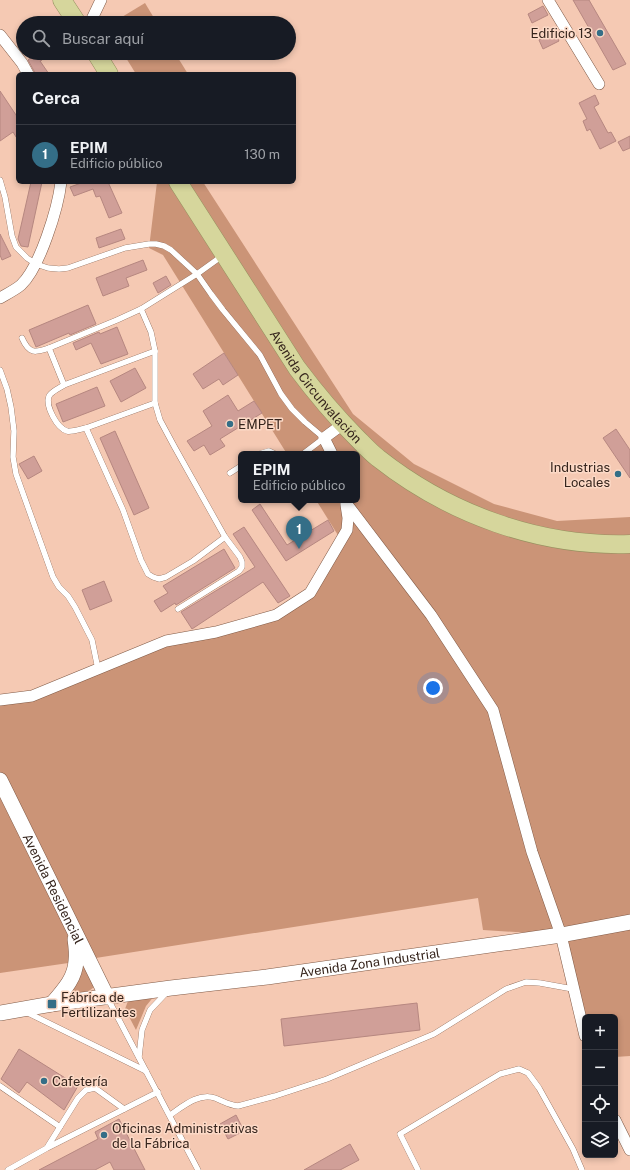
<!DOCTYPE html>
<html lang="es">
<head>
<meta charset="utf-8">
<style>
	:root { --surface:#171b24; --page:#242831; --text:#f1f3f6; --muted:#9ea1a6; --line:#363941; --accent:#346e87 }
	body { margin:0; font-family:"Public Sans",sans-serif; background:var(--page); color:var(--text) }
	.controls { position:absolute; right:12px; bottom:12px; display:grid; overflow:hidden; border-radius:6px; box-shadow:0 2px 6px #0003 }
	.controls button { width:36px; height:36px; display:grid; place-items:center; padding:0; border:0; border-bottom:1px solid var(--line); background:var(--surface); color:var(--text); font:20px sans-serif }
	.you { position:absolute; left:433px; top:688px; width:14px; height:14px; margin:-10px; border:3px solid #fff; border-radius:50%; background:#1a73e8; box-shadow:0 0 0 6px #1a73e833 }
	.badge { display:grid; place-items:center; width:26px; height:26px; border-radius:50%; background:var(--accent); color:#fff; font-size:13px; font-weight:700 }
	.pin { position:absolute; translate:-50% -33px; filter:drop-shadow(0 1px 2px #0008) }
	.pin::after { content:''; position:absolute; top:21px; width:14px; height:12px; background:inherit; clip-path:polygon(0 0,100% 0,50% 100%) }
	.popup { position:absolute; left:238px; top:451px; width:122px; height:52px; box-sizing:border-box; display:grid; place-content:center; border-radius:6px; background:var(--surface); filter:drop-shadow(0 1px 3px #0005); font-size:13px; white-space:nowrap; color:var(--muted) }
	.popup b { font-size:15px; color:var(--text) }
	.popup::after { content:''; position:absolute; left:50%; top:100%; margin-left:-8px; border:8px solid transparent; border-top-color:var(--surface) }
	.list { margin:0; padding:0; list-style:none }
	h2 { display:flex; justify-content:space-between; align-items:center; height:52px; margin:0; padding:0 16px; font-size:17px }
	h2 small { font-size:13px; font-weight:400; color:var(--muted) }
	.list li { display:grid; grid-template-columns:26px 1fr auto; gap:12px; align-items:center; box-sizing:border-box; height:60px; padding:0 16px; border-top:1px solid var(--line) }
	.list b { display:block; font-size:15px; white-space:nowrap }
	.list p { margin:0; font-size:13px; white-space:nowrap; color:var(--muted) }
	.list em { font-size:13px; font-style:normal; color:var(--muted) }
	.icon { flex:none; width:22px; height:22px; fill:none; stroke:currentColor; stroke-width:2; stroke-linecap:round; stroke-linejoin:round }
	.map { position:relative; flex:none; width:630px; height:1170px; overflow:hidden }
	.search { position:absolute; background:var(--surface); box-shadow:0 2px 6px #0003; left:16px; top:16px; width:280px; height:44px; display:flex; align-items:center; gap:10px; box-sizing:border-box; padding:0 14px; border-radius:22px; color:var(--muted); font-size:15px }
	.panel { position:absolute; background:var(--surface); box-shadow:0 2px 6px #0003; left:16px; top:72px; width:280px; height:112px; border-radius:6px }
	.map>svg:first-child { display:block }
	.green { fill:#cb9477 }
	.building { fill:#d09f98; stroke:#b68780 }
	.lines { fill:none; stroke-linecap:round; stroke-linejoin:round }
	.service-casing { stroke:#805a46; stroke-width:6 }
	.minor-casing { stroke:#805a46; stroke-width:12 }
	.secondary-casing { stroke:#805a46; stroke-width:16 }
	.trunk-casing { stroke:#96915f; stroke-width:19 }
	.service { stroke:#fff; stroke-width:5.5 }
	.minor { stroke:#fff; stroke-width:11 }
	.secondary { stroke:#fff; stroke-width:15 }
	.trunk { stroke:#d6d69c; stroke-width:18 }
	.poi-dot { fill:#346e87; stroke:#fcd9c6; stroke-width:1.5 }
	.labels { text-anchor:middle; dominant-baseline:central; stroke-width:3; stroke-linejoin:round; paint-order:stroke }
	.poi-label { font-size:13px; fill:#35241c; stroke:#fcd9c6; text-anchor:start }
	.street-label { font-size:13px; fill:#35241c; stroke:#fcd9c6 }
</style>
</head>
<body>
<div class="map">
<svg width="630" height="1170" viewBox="0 0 630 1170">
	<rect width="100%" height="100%" fill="#f5c9b3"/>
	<g class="green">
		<path d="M 145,3 L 157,23 L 112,23 Z"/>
		<path d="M 123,53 L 175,53 L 188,74 L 136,74 Z"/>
		<path d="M 157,182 L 203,182 L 353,414 L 414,464 L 494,504 L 557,521 L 630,517 L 630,1056 L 615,1057 L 615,1017 L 585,1017 L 561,935 L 483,930 L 478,898 L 83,960 L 94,987 L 89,991 L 66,995 L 82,961 L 0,973 L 0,700 L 32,696 L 166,641 L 248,623 L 310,593 L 341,540 L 316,500 L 357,500 L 357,454 L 287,454 L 163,255 L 149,248 Z"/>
		<path d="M 155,995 L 146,1006 L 136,1030 L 125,1009 L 128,1001 Z"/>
	</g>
	<g class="building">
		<path d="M 573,0 L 589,0 L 626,64 L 613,70 Z"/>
		<path d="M 543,6 L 548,15 L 532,23 L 528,14 Z"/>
		<path d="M 554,32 L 559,41 L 543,49 L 539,40 Z"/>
		<path d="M 37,53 L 42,60 L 40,61 L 49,74 L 36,74 L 34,71 L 28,60 Z"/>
		<path d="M 0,91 L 18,118 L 18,140 L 13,132 L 0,141 Z"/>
		<path d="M 595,95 L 599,104 L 594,107 L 608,133 L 611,132 L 616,141 L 600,149 L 590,129 L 587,131 L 583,121 L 587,119 L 579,103 Z"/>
		<path d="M 630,136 L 630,148 L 623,151 L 618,142 Z"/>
		<path d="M 31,182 L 42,182 L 28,247 L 21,246 L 18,239 Z"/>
		<path d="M 84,182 L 108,182 L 122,213 L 109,218 L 100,196 L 96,197 L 93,189 L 74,196 L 70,187 Z"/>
		<path d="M 121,229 L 125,239 L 99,248 L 96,238 Z"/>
		<path d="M 0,234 L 11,256 L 2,260 L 0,255 Z"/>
		<path d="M 143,260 L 147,270 L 126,278 L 129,286 L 103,296 L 96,278 Z"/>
		<path d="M 166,276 L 171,285 L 158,293 L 153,283 Z"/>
		<path d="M 88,305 L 96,324 L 70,335 L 69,333 L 36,347 L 29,330 Z"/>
		<path d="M 117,327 L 128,354 L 101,364 L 91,343 L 76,350 L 73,343 L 99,332 L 100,334 Z"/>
		<path d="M 224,353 L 238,375 L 223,385 L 219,379 L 203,389 L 193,374 Z"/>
		<path d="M 135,368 L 146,388 L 121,402 L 110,381 Z"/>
		<path d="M 97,387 L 105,406 L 63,422 L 56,404 Z"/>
		<path d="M 228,395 L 238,411 L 254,401 L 262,413 L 220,439 L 225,446 L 210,455 L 204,445 L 194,451 L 187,441 L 212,426 L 203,411 Z"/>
		<path d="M 616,429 L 630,450 L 630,478 L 603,438 Z"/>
		<path d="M 115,431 L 149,508 L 134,515 L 100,438 Z"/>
		<path d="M 34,456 L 42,471 L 28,479 L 19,464 Z"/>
		<path d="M 260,504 L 287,545 L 328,520 L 334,531 L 286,561 L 252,510 Z"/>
		<path d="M 244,527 L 290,596 L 278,603 L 263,582 L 192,629 L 181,612 L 255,567 L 233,534 Z"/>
		<path d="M 224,549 L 235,568 L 176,605 L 175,603 L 161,612 L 154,601 L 168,593 L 163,586 Z"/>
		<path d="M 104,581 L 112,601 L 90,610 L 82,590 Z"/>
		<path d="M 417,1003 L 420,1030 L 284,1046 L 281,1019 Z"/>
		<path d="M 19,1049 L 78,1086 L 64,1110 L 27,1082 L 19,1093 L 1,1079 Z"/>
		<path d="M 236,1115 L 244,1131 L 228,1139 L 220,1124 Z"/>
		<path d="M 119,1119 L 145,1170 L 114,1170 L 110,1162 L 95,1170 L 39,1170 L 98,1139 L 95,1132 Z"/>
		<path d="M 350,1144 L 359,1160 L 340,1170 L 304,1170 Z"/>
	</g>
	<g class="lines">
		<g class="service-casing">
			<g id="service">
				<path d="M 0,180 L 5,197 L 12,236 L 16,247 L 27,258 L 36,264 L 48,268 L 59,269 L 68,268 L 125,248 L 149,244 L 156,244 L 164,246 L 171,250 L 197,274 L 211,294 L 223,310 L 260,355 L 281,394 L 292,409 L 305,422 L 324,438 L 303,454"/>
				<path d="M 141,309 L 151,332 L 155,351 L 155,403 L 160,420 L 174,446 L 225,537 L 240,557 L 242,562 L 242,567 L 239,571 L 178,609"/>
				<path d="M 22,338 C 29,354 35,353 49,348"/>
				<path d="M 0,370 L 7,389 L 11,407 L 14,431 L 13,457 L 16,474 L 53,577 L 59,587 L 68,596 L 75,607 L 92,640 L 98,669"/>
				<path d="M 64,385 L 49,348 L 117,320 L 141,309 L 197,274 L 222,256"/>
				<path d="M 155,403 L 86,428 C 80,429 73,432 67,431 C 57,428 45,406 49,396 C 52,391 60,388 64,385 L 155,351"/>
				<path d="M 86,428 L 123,510 L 141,560 L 148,574 L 153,577 L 159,579 L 166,577 L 193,561 L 225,537"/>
				<path d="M 259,454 L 269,451 L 275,454"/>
				<path d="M 230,473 L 241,466"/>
				<path d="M 107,997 L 198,1170"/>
				<path d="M 26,1012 L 146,1071"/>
				<path d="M 139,1057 L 142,1030 L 150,1010 L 167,992"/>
				<path d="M 0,1086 L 60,1127"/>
				<path d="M 170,1115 C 182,1107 199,1092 215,1098 C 223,1101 229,1105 238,1106 L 275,1096 L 327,1079 L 434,1034 L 506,989 L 526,982 L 540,983 L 573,989"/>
				<path d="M 48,1146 L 78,1098 L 86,1090 L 95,1088 L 124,1109"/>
				<path d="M 8,1170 L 47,1148 L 158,1092"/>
				<path d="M 418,1170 L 400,1134 L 500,1074 L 519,1069 L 528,1073 L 539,1088 L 573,1149 L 582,1170"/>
			</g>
		</g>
		<g class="minor-casing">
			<g id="minor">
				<path d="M 548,0 L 599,84"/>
				<path d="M 90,23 L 101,0"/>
				<path d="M 0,35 L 22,63 L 28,74"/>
				<path d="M 0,298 C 7,294 15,290 21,285 C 40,267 58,208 61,182"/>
				<path d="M 332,454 L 324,438 L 343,424"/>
				<path d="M 346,503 L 431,615 L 493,710 L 532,852 L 561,935 L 585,1036"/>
				<path d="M 0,700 L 32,696 L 166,641 L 216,632 L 276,615 L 310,593 L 347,530 L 348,518 L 346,505"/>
				<path d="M 615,1120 L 630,1150"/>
			</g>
		</g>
		<g class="secondary-casing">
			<g id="secondary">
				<path id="s1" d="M 0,780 L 107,997"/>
				<path d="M 52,1004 C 63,991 75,979 76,961 C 77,954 76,946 75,939"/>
				<path id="s2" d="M 0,1013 L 52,1004 L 171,988 L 267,977 L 561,935 L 630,922"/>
			</g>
		</g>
		<g class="trunk-casing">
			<g id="trunk">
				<path d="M 62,0 L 77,23"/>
				<path d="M 96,53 L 109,74"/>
				<path id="s3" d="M 178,182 L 297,368 C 315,392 334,415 356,437 C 363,444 370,452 378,458 C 449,514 539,547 630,544"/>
			</g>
		</g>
		<use href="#service" class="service"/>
		<use href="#minor" class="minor"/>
		<use href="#secondary" class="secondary"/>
		<use href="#trunk" class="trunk"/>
	</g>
	<g class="poi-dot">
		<circle cx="600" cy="33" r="4"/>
		<circle cx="230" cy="424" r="4"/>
		<circle cx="618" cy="474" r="4"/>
		<rect x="47" y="999" width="10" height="10" rx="2"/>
		<circle cx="44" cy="1081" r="4"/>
		<circle cx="104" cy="1135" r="4"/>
	</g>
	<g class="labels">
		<g class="poi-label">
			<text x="592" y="33" text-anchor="end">Edificio 13</text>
			<text x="238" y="424">EMPET</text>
			<text x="610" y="467" text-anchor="end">Industrias<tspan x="610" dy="15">Locales</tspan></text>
			<text x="61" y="997">Fábrica de<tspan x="61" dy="15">Fertilizantes</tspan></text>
			<text x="52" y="1081">Cafetería</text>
			<text x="112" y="1128">Oficinas Administrativas<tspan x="112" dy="15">de la Fábrica</tspan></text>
		</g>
		<g class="street-label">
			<text stroke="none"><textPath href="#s3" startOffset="247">Avenida Circunvalación</textPath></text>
			<text stroke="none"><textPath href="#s1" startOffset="121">Avenida Residencial</textPath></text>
			<text stroke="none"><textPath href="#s2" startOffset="373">Avenida Zona Industrial</textPath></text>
		</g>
	</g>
</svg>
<div class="controls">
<button>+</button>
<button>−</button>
<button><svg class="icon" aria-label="locate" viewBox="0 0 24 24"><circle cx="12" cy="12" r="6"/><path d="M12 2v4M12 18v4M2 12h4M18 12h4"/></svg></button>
<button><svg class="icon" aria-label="layers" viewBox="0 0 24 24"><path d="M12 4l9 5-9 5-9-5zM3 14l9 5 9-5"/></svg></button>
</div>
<div class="you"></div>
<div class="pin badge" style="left:299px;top:549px">1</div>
<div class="popup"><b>EPIM</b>Edificio público</div>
<div class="search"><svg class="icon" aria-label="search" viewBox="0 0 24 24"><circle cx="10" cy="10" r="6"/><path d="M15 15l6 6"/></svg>Buscar aquí</div>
<section class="panel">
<h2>Cerca<small></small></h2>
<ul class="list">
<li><span class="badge">1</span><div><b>EPIM</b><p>Edificio público</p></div><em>130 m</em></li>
</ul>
</section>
</div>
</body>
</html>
